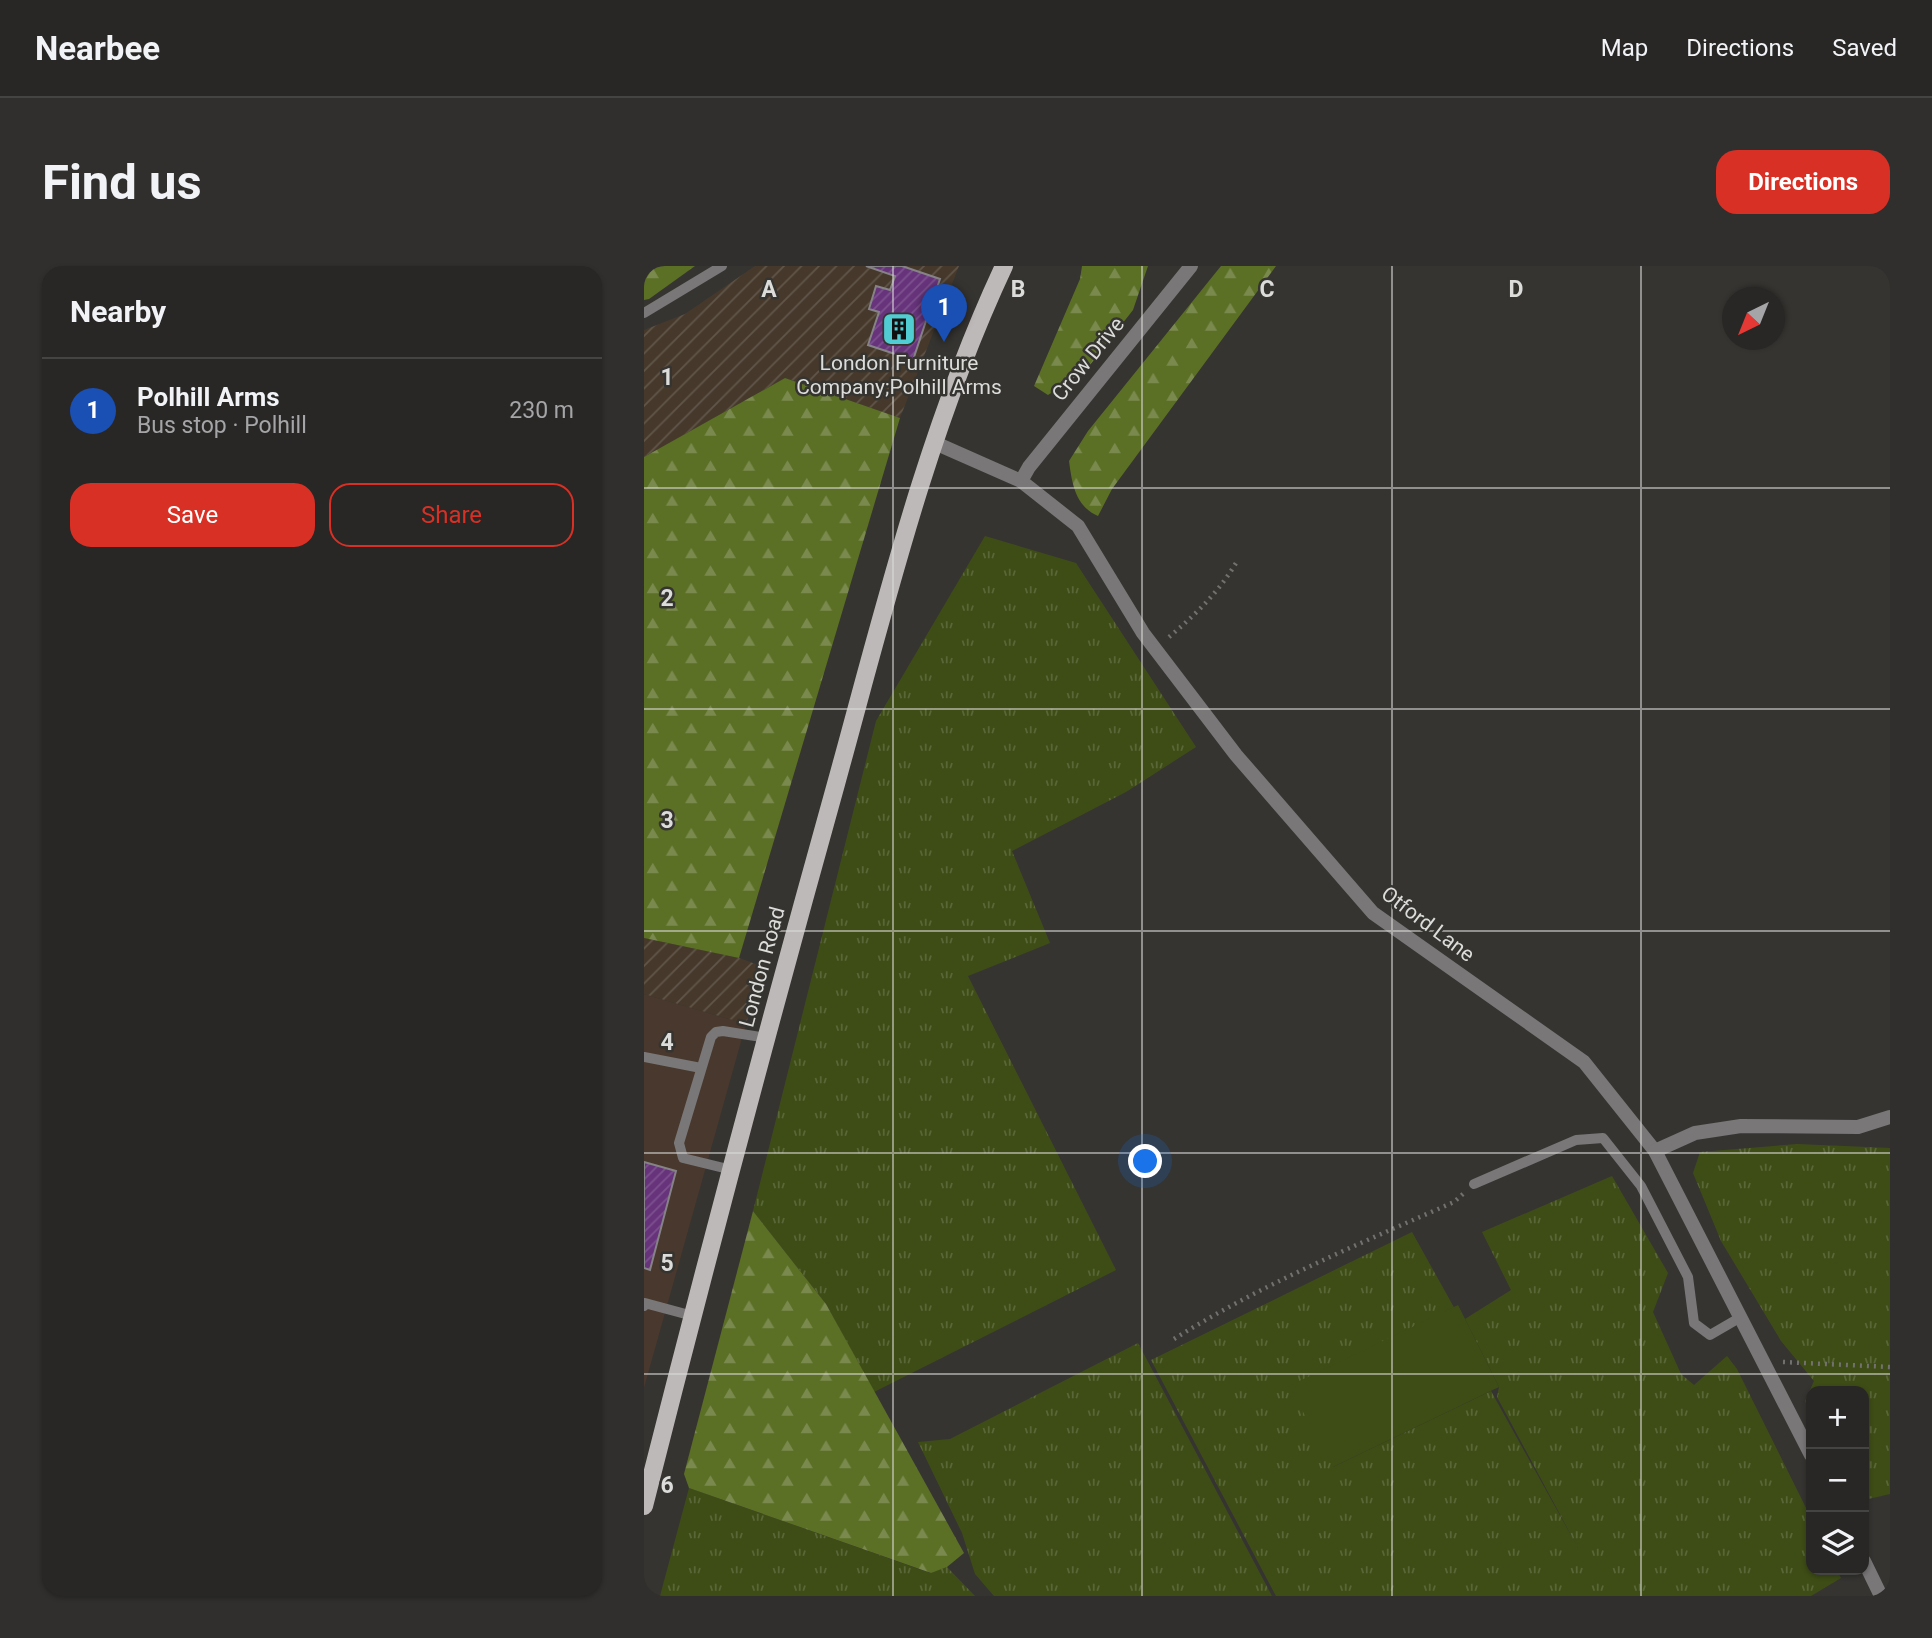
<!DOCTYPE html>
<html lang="en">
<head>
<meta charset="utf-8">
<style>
	:root { --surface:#282725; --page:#302f2d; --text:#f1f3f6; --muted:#a5a5a7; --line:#444442; --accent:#d93025 }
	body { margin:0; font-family:Roboto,sans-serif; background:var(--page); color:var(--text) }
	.controls { position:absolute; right:21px; bottom:21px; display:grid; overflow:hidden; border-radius:14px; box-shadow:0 2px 5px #0004 }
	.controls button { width:63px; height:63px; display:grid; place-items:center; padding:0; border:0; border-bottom:2px solid var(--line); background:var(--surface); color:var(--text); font:35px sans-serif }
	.compass { position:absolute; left:1078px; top:21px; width:63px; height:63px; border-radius:50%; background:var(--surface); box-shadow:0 2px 5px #0004; rotate:223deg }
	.you { position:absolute; left:502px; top:896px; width:24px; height:24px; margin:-18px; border:5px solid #fff; border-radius:50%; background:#1a73e8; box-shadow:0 0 0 10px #1a73e833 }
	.badge { display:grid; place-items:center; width:46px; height:46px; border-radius:50%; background:var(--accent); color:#fff; font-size:23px; font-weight:700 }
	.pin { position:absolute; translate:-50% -58px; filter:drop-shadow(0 2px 4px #0008) }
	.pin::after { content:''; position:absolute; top:37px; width:24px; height:21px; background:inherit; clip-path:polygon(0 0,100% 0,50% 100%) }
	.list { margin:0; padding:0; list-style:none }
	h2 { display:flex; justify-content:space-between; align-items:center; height:91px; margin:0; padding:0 28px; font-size:30px }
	h2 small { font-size:23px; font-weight:400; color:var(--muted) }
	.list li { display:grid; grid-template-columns:46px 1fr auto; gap:21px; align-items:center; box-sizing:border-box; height:105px; padding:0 28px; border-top:2px solid var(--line) }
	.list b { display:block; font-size:26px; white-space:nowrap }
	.list p { margin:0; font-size:23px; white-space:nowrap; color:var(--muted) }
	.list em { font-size:23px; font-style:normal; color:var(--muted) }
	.actions { display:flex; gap:14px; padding:21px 28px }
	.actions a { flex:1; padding:16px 0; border:2px solid var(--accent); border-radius:21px; text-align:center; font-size:24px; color:var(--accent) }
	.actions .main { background:var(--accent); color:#fff }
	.icon { flex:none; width:38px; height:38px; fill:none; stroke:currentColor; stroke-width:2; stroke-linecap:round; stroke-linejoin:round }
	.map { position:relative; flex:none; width:1246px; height:1330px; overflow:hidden; border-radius:21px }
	header { display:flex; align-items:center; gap:42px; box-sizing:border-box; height:98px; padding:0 35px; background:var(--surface); border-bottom:2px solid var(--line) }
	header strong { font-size:33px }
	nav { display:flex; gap:38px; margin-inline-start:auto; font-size:24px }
	.intro { display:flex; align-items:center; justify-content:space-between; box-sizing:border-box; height:168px; padding:0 42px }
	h1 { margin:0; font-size:49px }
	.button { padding:18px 32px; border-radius:21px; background:var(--accent); color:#fff; font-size:24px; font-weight:700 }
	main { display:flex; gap:42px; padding:0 42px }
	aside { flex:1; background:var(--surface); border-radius:21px; box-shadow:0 2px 5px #0004 }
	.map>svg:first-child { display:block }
	.commercial { fill:#48382d }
	.industrial { fill:url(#industrial-furrows) }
	.grass { fill:url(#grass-tufts) }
	.forest { fill:url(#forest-firs) }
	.green { fill:#3e4d16 }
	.building { fill:url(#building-hatch); stroke:#858386; stroke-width:2 }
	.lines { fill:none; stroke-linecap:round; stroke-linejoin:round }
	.path { stroke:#72716f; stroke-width:4.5; stroke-dasharray:2 5; stroke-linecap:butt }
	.lane { stroke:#797777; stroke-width:10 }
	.street { stroke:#797777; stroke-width:14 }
	.primary { stroke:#bdb9b8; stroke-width:18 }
	.grid { fill:none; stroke:#dcdcda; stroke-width:2; stroke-opacity:0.55 }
	.labels { text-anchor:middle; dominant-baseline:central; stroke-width:5; stroke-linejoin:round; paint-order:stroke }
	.street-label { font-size:21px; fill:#dcdcda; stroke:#353431 }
	.poi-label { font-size:21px; fill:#dcdcda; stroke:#353431 }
	.grid-label { font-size:23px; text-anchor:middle; font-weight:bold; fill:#dcdcda; stroke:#353431; stroke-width:5; stroke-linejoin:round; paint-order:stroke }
</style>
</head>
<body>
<header>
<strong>Nearbee</strong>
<nav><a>Map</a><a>Directions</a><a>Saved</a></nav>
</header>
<div class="intro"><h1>Find us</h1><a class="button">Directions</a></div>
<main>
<aside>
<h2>Nearby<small></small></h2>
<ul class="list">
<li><span class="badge" style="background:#1a4fb4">1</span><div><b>Polhill Arms</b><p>Bus stop · Polhill</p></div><em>230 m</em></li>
</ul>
<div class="actions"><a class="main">Save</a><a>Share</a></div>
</aside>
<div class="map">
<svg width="1246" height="1330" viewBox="0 0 1246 1330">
	<defs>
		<pattern id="industrial-furrows" width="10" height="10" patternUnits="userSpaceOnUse" patternTransform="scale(1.75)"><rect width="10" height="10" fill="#46392b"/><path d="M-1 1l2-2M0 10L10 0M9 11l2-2" fill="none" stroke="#605549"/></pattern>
		<pattern id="grass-tufts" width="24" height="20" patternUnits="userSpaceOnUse" patternTransform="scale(1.75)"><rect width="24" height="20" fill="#3e4d16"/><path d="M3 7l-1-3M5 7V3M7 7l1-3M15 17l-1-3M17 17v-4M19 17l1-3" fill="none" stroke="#596637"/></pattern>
		<pattern id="forest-firs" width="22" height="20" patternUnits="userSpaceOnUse" patternTransform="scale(1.75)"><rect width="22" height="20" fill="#5b6f25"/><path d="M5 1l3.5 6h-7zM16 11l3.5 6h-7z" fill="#7a8a4e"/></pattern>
		<pattern id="building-hatch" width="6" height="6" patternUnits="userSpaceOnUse" patternTransform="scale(1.75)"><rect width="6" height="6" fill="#67347c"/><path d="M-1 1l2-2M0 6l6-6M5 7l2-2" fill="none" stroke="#7c518e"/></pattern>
	</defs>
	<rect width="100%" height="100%" fill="#353431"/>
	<path class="commercial" d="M 0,728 L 102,758 L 0,1122 Z"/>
	<g class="industrial">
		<path d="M 111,0 L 315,0 L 256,152 L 141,112 L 0,191 L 0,64 L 41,48 Z"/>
		<path d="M 0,672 L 95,692 L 120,701 L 102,758 L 0,728 Z"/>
	</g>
	<g class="grass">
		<path d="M 341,270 L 432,297 L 552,481 L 482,526 L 368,585 L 406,677 L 324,710 L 472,1004 L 230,1126 L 182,1038 L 109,945 L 232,455 Z"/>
		<path d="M 1153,878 L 1246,882 L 1246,1228 L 1220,1234 L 1220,1125 L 1167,1125 L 1167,1148 L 1161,1135 L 1170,1115 L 1137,1075 L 1077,975 L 1049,907 L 1056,886 Z"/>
		<path d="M 968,910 L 1024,1007 L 1009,1046 L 1037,1108 L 1050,1119 L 1083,1090 L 1093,1103 L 1167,1252 L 1167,1304 L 1193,1304 L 1197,1312 L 1167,1330 L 632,1330 L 507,1094 L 768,966 L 812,1045 L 689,1201 L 847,1125 L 934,1282 L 853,1131 L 855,1121 L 821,1053 L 867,1024 L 838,966 Z"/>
		<path d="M 494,1077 L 628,1330 L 350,1330 L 331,1308 L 318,1267 L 274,1176 L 306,1173 Z"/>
		<path d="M 45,1222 L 286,1307 L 303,1301 L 331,1330 L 16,1330 Z"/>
	</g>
	<g class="forest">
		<path d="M 0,0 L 51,0 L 5,33 L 0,34 Z"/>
		<path d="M 438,0 L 504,0 L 489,44 L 442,104 L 404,129 L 390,120 L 436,13 Z"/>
		<path d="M 577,0 L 632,0 L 468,223 L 454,250 C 431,240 428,217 425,195 L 444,165 Z"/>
		<path d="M 141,112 L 256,152 L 95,692 L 0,672 L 0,191 Z"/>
		<path d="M 109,945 L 182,1038 L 320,1287 L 303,1301 L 287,1307 L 45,1222 L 40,1208 Z"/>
	</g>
	<path class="green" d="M 814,1039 L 855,1121 L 689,1201 L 645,1120 Z"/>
	<g class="building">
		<path d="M 258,0 L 296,13 L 269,94 L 224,79 L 235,46 L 225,43 L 232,20 L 246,24 L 251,10 L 222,0 Z"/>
		<path d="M 0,896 L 32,905 L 6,1004 L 0,1002 Z"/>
	</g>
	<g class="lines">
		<g class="path">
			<path d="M 525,371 C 551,349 574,327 592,297"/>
			<path d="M 530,1073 C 618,1018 715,978 810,936 L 819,928"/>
			<path d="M 1139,1096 L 1246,1101"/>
		</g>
		<g class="lane">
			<path d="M 0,47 L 78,0"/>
			<path d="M 0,791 L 57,802"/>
			<path d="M 88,904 L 39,892 L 35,877 L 67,771 L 72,766 L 79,765 L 123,772"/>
			<path d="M 830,918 L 932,874 L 959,872 L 997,920 L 1044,1011 L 1050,1057 L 1066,1069 L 1097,1051"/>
			<path d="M 0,1040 L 1,1037 L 49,1050"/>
		</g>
		<g class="street">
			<path d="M 291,177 L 377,215 L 434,260 L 499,367 L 592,489 L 729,647 L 940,796 L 1011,885 L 1167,1189"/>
			<path d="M 377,215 L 385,201 L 547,0"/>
			<path d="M 1011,885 L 1051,867 L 1097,860 L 1214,861 L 1246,851"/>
			<path d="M 1220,1295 L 1237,1330"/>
		</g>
		<path class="primary" d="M 0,1240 C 61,999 125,758 192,518 C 240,344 283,164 360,0"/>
	</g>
	<path class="grid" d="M 249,0 L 249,1330M 498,0 L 498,1330M 748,0 L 748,1330M 997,0 L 997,1330M 0,222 L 1246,222M 0,443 L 1246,443M 0,665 L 1246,665M 0,887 L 1246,887M 0,1108 L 1246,1108"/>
	<defs>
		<g id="building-square" transform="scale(1.75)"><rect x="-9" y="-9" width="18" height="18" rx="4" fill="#51ccd2" stroke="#353431"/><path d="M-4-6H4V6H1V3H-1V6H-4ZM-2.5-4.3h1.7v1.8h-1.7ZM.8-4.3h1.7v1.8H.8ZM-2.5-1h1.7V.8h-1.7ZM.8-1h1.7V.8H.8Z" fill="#111"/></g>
	</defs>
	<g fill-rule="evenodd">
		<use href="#building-square" x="255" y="63"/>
	</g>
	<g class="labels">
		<g class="street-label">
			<text transform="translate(444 93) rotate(-51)">Crow Drive</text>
			<text transform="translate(784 658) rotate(37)">Otford Lane</text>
			<text transform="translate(118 701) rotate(-75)">London Road</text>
		</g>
		<g class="poi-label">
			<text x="255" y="97">London Furniture<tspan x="255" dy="24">Company;Polhill Arms</tspan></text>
		</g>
	</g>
	<g class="grid-label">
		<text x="125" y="31">A</text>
		<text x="374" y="31">B</text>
		<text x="623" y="31">C</text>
		<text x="872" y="31">D</text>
		<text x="23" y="119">1</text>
		<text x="23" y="340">2</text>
		<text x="23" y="562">3</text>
		<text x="23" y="784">4</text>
		<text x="23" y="1005">5</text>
		<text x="23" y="1227">6</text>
	</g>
</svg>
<div class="controls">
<button>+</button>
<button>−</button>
<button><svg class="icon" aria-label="layers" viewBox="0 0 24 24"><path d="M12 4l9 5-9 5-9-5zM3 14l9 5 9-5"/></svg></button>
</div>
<svg class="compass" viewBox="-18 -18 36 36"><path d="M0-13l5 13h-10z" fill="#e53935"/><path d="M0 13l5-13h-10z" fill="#a5a5a7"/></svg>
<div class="you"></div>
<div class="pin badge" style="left:300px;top:76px;background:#1a4fb4">1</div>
</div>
</main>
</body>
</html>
